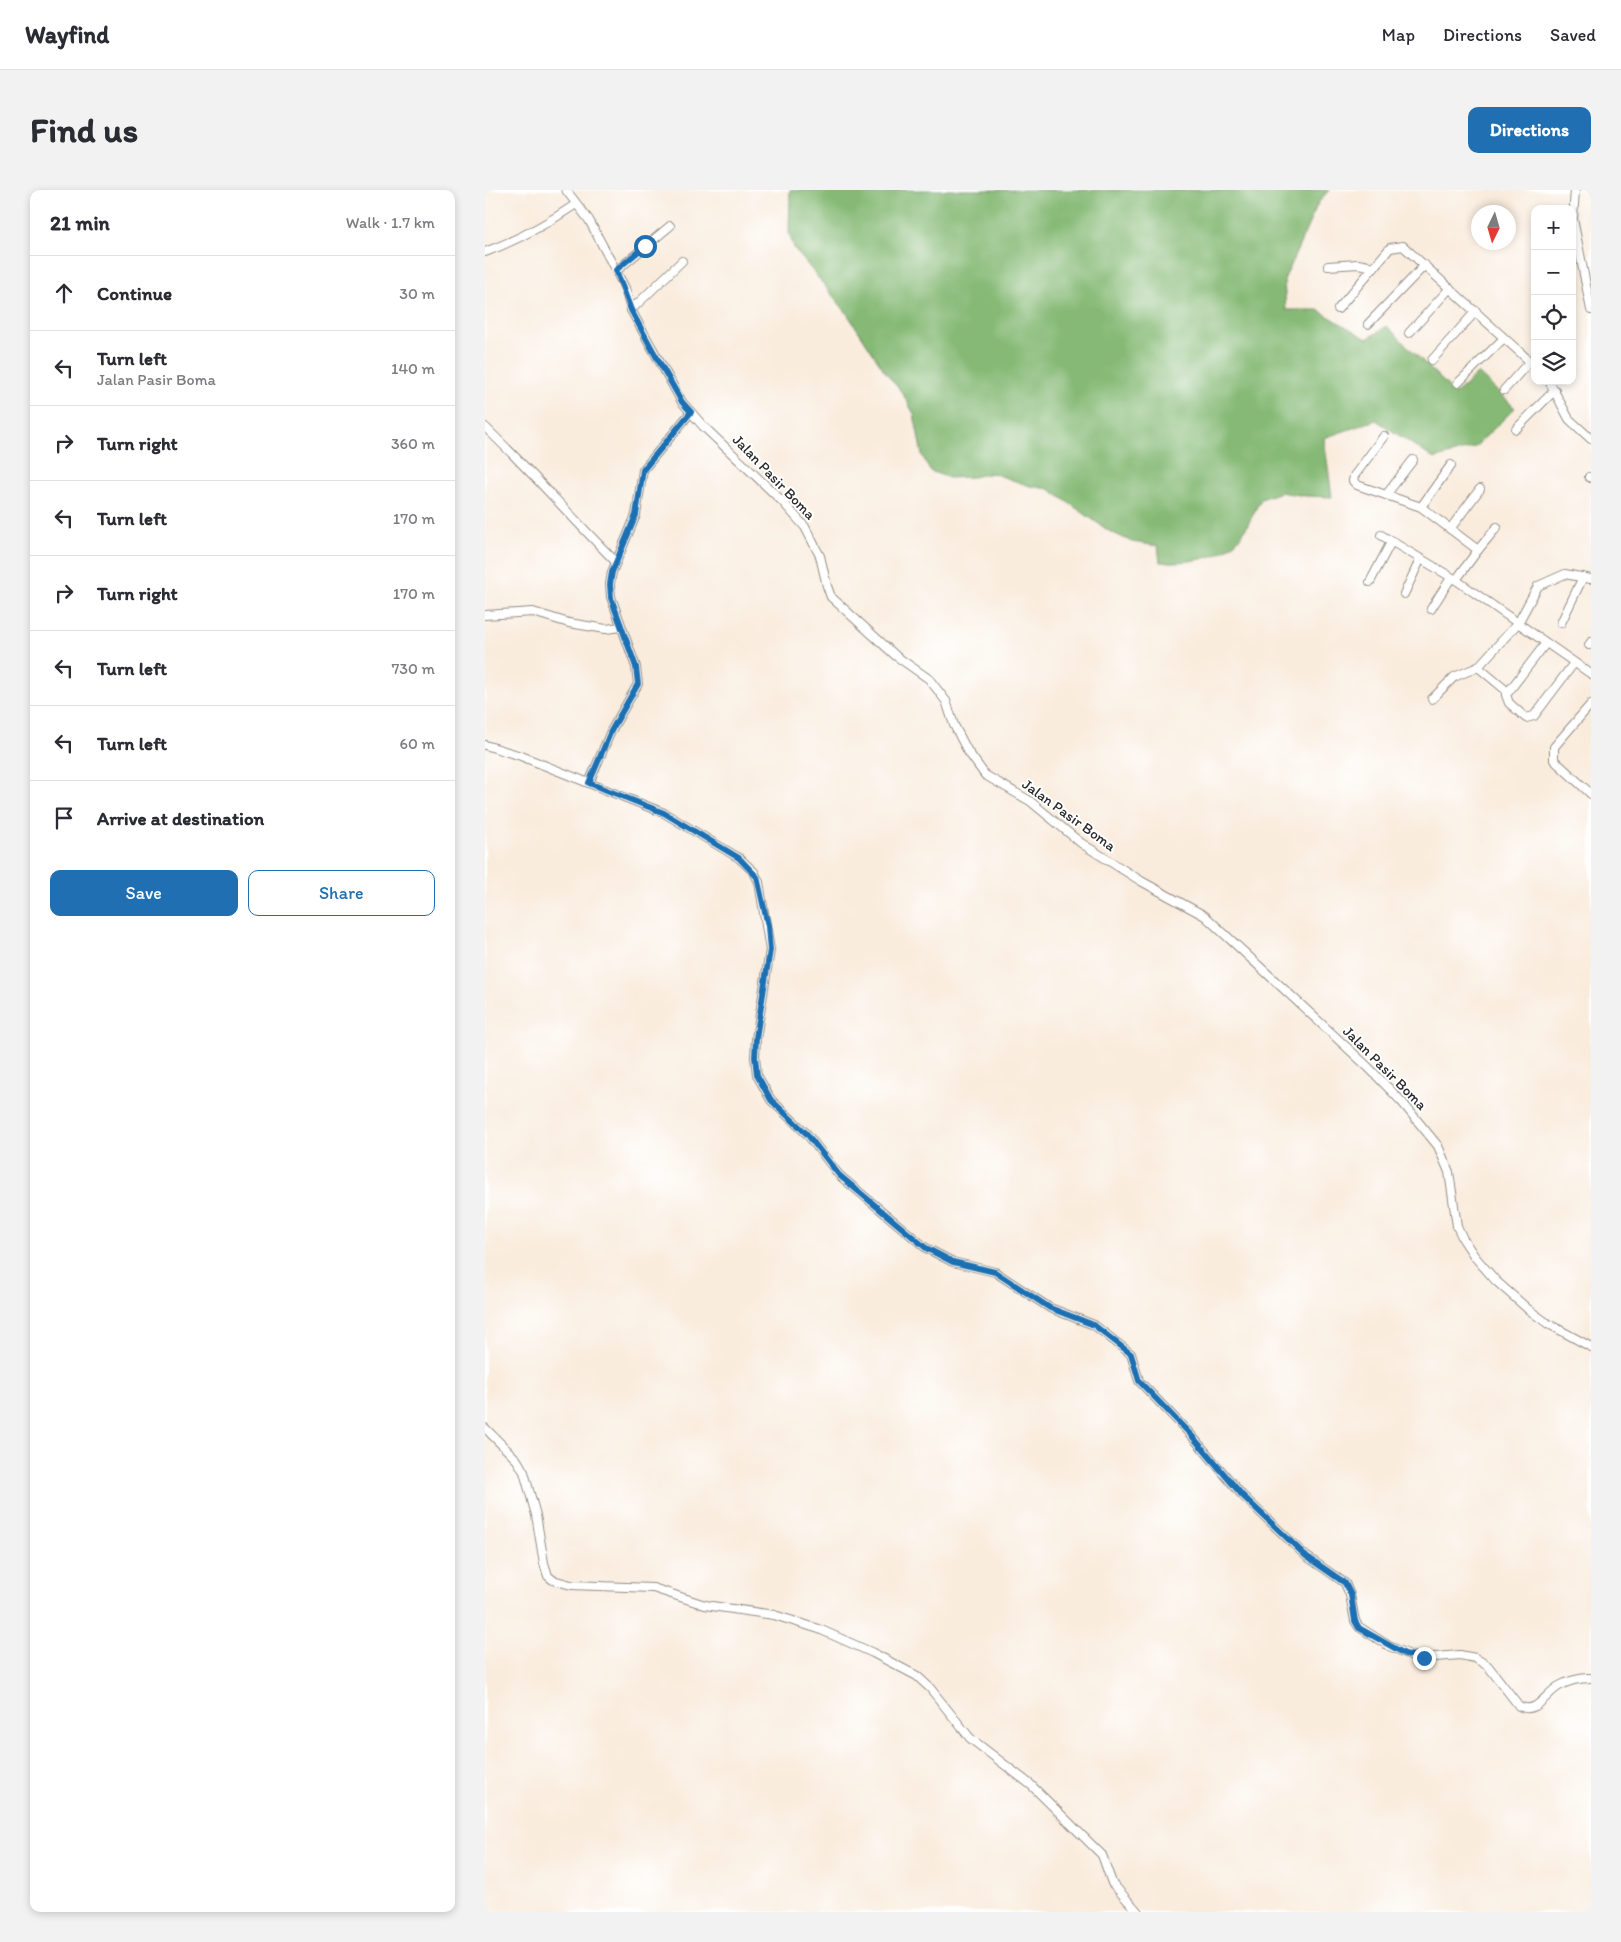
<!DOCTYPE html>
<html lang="en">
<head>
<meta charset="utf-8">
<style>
	:root { --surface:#fff; --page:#f2f2f3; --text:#2b2b33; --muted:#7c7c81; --line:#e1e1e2; --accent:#1f6fb2 }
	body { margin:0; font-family:Itim,sans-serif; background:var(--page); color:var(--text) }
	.controls { position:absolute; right:15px; top:15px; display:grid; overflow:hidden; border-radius:10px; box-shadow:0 2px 8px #0003 }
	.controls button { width:45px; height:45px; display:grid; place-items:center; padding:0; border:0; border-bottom:1px solid var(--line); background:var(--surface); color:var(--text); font:25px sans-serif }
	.compass { position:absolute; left:986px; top:15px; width:45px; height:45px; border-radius:50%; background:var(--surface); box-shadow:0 2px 8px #0003; rotate:185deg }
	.stop { position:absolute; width:15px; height:15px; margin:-11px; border:4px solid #1f6fb2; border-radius:50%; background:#fff }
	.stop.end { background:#1f6fb2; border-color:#fff; box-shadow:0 1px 5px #0008 }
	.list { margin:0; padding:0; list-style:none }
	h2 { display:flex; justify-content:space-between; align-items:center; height:65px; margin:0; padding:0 20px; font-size:21px }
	h2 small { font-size:16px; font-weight:400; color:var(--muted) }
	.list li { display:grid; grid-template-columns:32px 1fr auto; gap:15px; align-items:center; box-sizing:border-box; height:75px; padding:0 20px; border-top:1px solid var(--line) }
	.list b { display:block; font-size:19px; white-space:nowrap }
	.list p { margin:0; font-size:16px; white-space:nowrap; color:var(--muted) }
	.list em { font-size:16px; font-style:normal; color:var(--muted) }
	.actions { display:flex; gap:10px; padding:15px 20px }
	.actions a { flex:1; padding:11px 0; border:1px solid var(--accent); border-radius:10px; text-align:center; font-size:18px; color:var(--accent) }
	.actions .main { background:var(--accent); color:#fff }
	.icon { flex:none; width:28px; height:28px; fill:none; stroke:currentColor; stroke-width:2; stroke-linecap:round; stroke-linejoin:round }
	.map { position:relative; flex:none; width:1106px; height:1722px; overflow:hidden; border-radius:10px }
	header { display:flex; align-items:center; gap:30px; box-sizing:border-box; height:70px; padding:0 25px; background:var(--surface); border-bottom:1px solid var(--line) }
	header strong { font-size:24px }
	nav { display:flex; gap:28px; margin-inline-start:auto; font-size:18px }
	.intro { display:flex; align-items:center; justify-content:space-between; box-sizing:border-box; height:120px; padding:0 30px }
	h1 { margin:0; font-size:35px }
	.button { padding:12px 22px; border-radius:10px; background:var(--accent); color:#fff; font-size:18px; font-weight:700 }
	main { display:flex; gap:30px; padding:0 30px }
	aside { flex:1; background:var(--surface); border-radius:10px; box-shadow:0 2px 8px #0003 }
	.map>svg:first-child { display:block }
	.forest { fill:#85b974; stroke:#587250 }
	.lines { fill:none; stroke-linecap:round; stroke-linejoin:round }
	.minor-casing { stroke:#928c84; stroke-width:10 }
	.minor { stroke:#fff; stroke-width:8 }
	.route { stroke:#1f6fb2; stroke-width:6 }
	.labels { text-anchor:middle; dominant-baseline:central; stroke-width:4; stroke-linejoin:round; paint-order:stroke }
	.street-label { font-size:15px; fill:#2b2b2b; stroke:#fff }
</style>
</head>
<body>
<header>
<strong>Wayfind</strong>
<nav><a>Map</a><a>Directions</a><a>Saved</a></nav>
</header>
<div class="intro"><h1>Find us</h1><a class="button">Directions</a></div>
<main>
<aside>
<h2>21 min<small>Walk · 1.7 km</small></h2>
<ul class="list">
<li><svg class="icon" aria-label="ahead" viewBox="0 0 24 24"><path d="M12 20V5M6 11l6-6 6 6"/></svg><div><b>Continue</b></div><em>30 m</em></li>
<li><svg class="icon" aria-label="left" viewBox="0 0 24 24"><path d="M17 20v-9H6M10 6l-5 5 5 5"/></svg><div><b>Turn left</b><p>Jalan Pasir Boma</p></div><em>140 m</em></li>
<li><svg class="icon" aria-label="right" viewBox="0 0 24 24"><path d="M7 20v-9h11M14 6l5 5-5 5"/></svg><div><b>Turn right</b></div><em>360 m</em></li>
<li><svg class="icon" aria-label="left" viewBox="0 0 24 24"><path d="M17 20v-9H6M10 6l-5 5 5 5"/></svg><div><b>Turn left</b></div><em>170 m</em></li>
<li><svg class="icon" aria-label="right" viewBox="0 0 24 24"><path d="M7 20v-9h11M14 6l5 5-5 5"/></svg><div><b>Turn right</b></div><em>170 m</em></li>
<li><svg class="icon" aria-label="left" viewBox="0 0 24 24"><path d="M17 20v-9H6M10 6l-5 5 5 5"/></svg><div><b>Turn left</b></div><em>730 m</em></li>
<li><svg class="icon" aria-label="left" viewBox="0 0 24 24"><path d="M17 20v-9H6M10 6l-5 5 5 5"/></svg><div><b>Turn left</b></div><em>60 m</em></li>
<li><svg class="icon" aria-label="arrive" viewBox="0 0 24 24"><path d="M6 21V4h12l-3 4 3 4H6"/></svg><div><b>Arrive at destination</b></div></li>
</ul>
<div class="actions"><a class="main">Save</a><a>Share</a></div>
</aside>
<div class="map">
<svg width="1106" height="1722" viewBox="0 0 1106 1722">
	<rect width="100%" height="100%" fill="#fff"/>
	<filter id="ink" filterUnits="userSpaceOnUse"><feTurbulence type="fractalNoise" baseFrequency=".02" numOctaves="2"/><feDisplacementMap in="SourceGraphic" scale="10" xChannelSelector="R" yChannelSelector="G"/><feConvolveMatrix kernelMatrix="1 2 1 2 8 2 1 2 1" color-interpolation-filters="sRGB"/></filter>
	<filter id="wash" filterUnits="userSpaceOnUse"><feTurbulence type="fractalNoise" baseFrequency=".0096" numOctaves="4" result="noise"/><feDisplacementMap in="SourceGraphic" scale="20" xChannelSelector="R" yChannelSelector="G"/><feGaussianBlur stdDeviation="1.12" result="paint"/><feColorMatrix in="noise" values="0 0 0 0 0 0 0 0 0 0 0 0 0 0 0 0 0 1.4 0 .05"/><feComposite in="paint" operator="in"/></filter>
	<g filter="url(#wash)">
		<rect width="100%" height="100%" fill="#f9ecdd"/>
		<path class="forest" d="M 305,0 L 844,0 L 833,13 L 799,90 L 801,120 L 833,120 L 882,149 L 902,136 L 971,204 L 993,183 L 1030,218 L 990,257 L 949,269 L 891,230 L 839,248 L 847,307 L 821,306 L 795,302 L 776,309 C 769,321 764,335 756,346 C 738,370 702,373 675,372 L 673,356 L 647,352 L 624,341 L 564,299 L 545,296 L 507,283 L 488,287 L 464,288 L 445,281 L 437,265 L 429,224 L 418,204 L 399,180 L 361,122 L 309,58 L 304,43 Z"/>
	</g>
	<g filter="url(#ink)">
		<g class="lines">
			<g class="minor-casing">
				<g id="minor">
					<path d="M 81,0 L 104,30 L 140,98 L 146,120 L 197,212 L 218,236 L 297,311 L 320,337 L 335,366 L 342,396 L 346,407 L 411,466 L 444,489 L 461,511 L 469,535 L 482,560 L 500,585 L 545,611 L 596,653 L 656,691 L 720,726 L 883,877 L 917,912 L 953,956 L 964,982 L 972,1036 L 978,1049 L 990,1067 L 1011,1091 L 1044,1120 L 1062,1133 L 1106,1157"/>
					<path d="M 1090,0 L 1088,29 L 1106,120"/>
					<path d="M 0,62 C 33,50 62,34 91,14"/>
					<path d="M 843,76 L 873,74 L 889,77"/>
					<path d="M 131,81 L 185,36"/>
					<path d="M 853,119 L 905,58 L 918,56 L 1050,176"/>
					<path d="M 146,120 L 197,71"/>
					<path d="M 883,134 L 940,75"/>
					<path d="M 924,143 L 965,98"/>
					<path d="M 947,170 L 991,121"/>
					<path d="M 1064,191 L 1084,229 L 1106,249"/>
					<path d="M 973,193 L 1018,149"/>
					<path d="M 1019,200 L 1045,171"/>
					<path d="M 0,237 C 45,280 86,327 130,371"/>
					<path d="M 1031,239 L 1070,200"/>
					<path d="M 899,246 L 869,286 L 868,291 L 872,295 L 936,317 L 993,360 L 971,390"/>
					<path d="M 1104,287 L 1106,288"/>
					<path d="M 901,305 L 928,270"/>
					<path d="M 936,317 L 966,275"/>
					<path d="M 965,339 L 995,299"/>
					<path d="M 896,345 L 971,390 L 1106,484"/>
					<path d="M 993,360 L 1012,337"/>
					<path d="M 885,392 L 906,352"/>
					<path d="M 919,404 L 935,370"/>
					<path d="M 946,419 L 966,388"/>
					<path d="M 0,425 L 48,422 L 84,433 L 121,439 L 136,437"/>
					<path d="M 1076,433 L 1098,387"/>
					<path d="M 1061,453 L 1021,505 L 1024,513 L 1041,528 L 1049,526 L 1089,473"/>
					<path d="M 1104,455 L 1106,452"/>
					<path d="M 993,477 L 1023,502"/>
					<path d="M 947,509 L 969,487 L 993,477 L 1033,433 L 1053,396 L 1080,384 L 1106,389"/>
					<path d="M 1106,514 L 1069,557 L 1069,570 L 1106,604"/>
					<path d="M 0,555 L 36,566 L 179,623 L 254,668 L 269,682 L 274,692 L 285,760 L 271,849 L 270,867 L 272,885 L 286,910 L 322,944 L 354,985 L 441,1058 L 468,1072 L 510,1082 L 565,1118 L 609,1135 L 646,1164 L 654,1191 L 707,1246 L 757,1305 L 821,1366 L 860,1393 L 865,1405 L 870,1431 L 874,1437 L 904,1456 L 930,1467 L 939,1468 L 975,1465 L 990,1468 L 1003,1476 L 1034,1516 C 1052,1525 1060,1504 1074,1496 C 1083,1491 1096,1488 1106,1488"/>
					<path d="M 104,593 L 126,541 L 153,494 L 151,477 L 126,407 L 125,394 L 127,382 L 151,325 L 158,280 L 206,222"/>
					<path d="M 0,1238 L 32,1270 L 39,1282 L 51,1325 L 59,1373 L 63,1386 L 68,1390 L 86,1395 L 168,1398 L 220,1415 L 289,1425 L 334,1439 L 388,1463 L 432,1486 L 445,1498 L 485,1548 L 546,1595 L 617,1665 L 627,1693 L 653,1722"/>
				</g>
			</g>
			<use href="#minor" class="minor"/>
		</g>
	</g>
	<g class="lines" filter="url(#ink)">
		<path class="route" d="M 160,56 L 131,80 L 146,120 L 167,159 L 197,212 L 206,222 L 158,280 L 151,325 L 127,382 L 125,394 L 126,408 L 151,477 L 153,494 L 126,541 L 104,593 L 179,623 L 254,668 L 272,687 L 283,736 L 285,760 L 271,848 L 270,867 L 272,885 L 286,910 L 322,944 L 354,985 L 441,1058 L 468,1072 L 510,1082 L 565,1118 L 609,1135 L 646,1164 L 654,1191 L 707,1246 L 757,1305 L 821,1366 L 860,1393 L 866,1405 L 870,1431 L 874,1438 L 920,1464 L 939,1468"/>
	</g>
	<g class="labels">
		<g class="street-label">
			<text transform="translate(289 287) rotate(46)">Jalan Pasir Boma</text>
			<text transform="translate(584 625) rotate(36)">Jalan Pasir Boma</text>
			<text transform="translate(900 878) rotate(45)">Jalan Pasir Boma</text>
		</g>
	</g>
</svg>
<div class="controls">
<button>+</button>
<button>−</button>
<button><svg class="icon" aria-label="locate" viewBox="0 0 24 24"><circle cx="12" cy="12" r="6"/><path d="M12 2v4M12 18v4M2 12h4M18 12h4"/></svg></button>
<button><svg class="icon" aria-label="layers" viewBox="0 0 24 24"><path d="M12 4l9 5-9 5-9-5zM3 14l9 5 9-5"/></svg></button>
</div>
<svg class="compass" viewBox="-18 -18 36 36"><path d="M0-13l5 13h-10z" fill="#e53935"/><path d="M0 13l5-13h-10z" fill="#7c7c81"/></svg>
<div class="stop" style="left:160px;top:56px"></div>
<div class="stop end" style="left:939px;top:1468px"></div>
</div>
</main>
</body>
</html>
